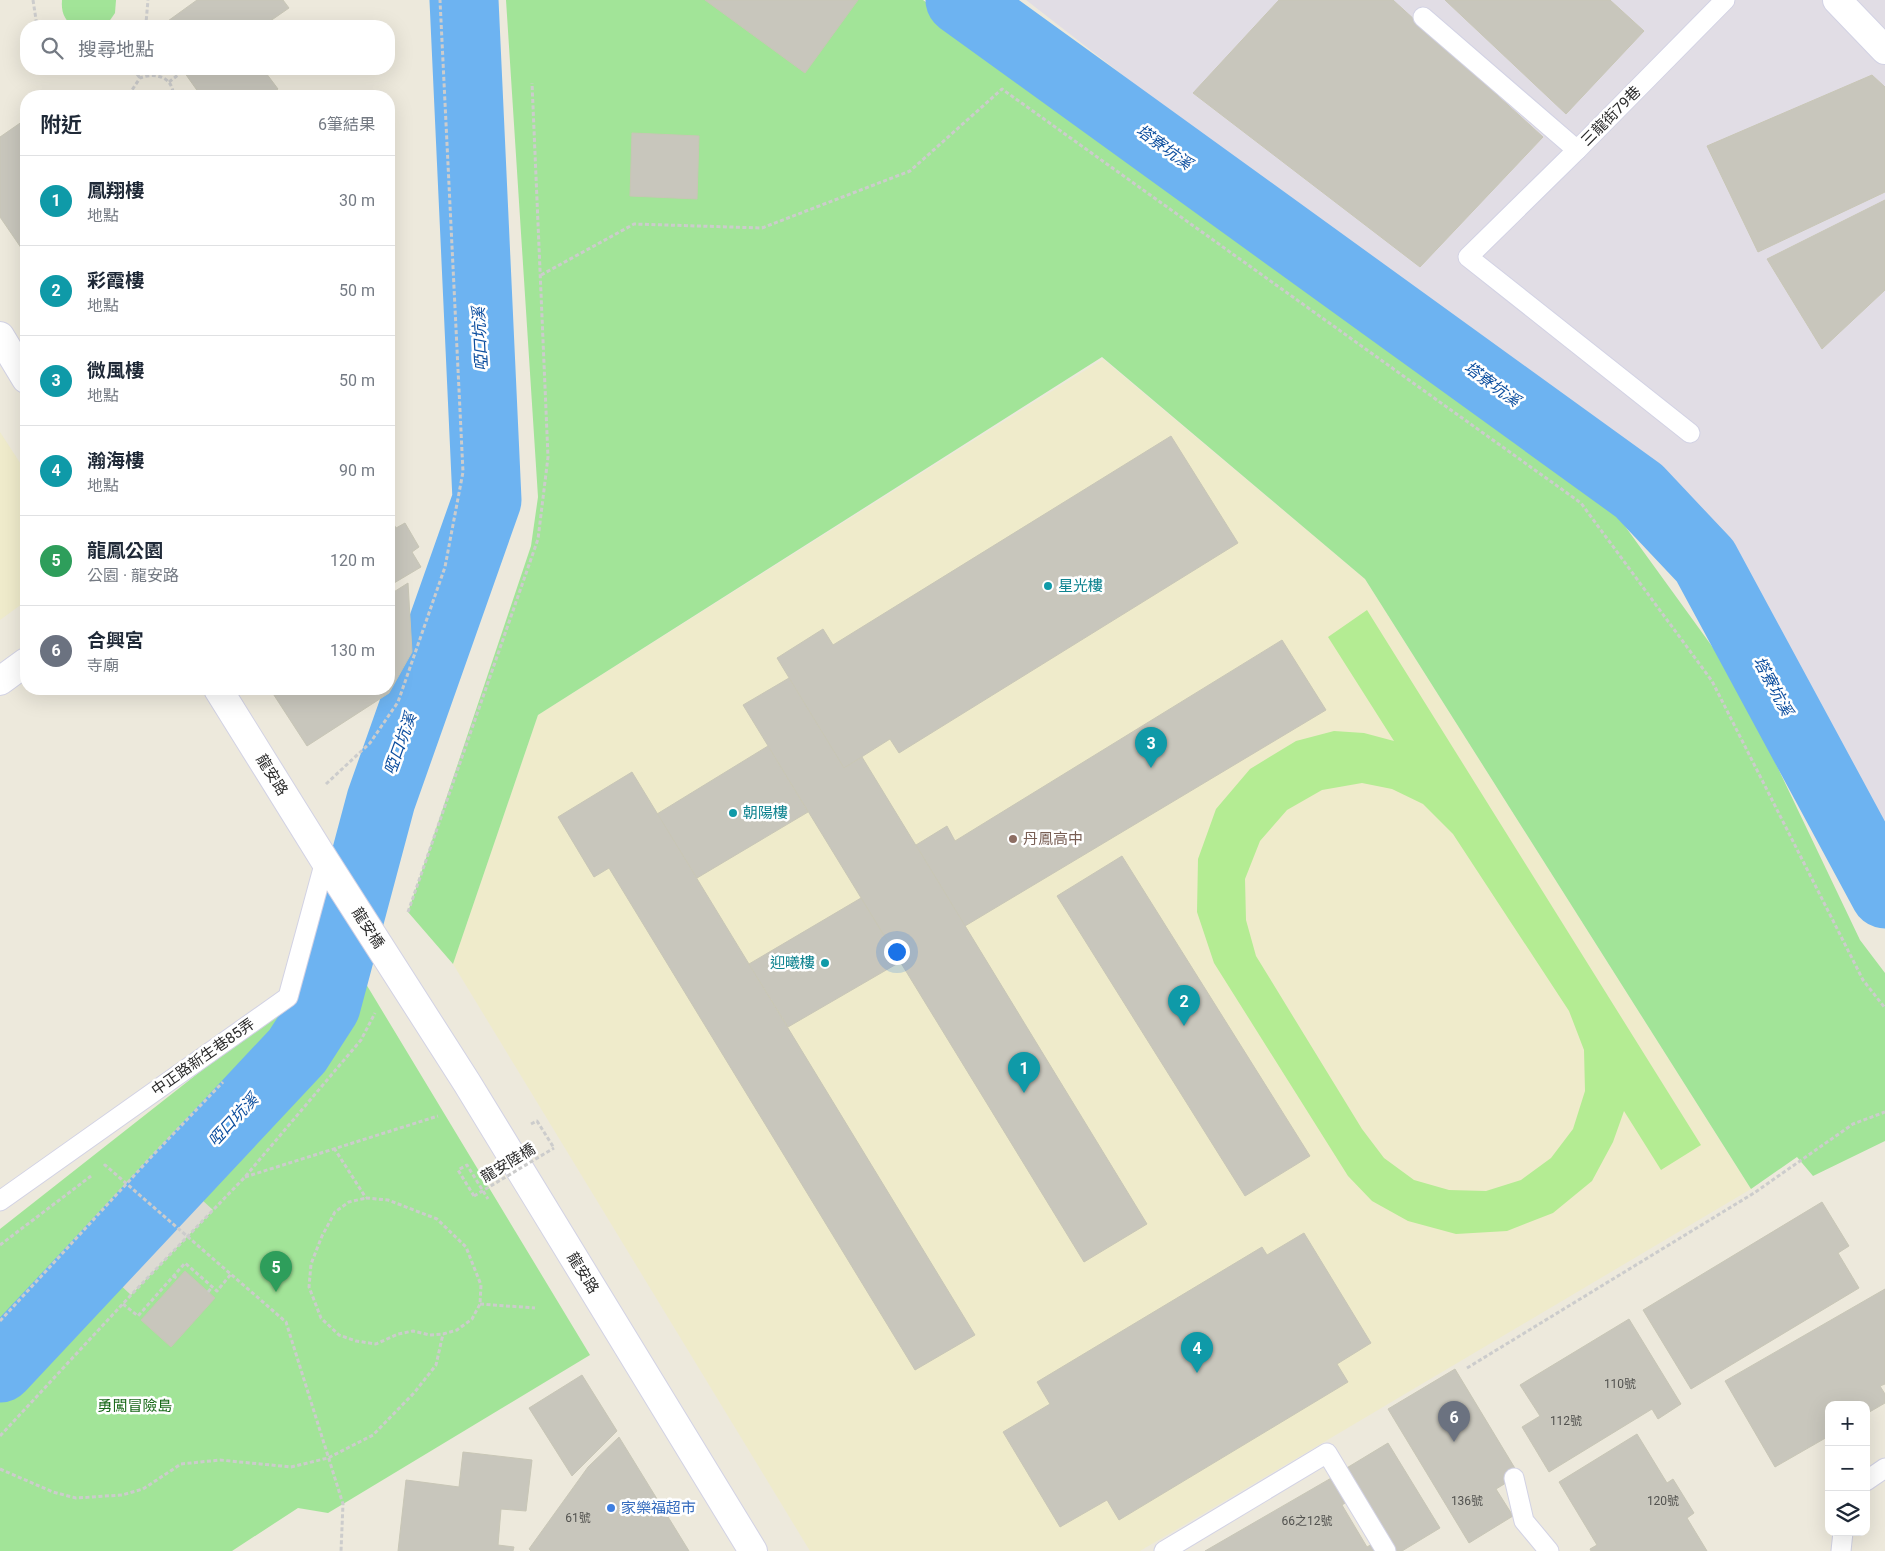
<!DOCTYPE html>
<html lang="zh-TW">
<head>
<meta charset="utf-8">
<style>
	:root { --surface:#fff; --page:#f2f2f3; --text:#1f2937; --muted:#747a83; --line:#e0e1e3; --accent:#3d39fd }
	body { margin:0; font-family:Roboto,"Noto Sans TC",sans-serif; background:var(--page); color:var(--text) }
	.controls { position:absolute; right:15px; bottom:15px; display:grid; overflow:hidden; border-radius:10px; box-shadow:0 5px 20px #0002 }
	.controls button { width:45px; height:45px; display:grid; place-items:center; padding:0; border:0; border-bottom:1px solid var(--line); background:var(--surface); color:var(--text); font:25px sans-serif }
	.you { position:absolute; left:896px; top:951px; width:18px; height:18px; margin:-12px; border:4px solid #fff; border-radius:50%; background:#1a73e8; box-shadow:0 0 0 8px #1a73e833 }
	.badge { display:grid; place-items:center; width:32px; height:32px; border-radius:50%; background:var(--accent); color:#fff; font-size:16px; font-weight:700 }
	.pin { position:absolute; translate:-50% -41px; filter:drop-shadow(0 1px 2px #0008) }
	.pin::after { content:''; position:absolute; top:26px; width:18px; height:15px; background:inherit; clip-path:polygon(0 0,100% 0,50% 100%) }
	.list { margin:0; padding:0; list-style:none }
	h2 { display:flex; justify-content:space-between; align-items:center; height:65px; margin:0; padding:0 20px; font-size:21px }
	h2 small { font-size:16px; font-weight:400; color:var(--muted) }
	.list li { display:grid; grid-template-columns:32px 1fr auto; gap:15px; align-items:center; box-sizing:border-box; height:90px; padding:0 20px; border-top:1px solid var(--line) }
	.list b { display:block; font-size:19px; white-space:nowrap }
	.list p { margin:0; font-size:16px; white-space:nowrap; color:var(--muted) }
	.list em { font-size:16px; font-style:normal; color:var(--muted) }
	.icon { flex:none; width:28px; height:28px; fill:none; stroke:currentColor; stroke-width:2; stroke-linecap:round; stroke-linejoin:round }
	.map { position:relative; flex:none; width:1885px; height:1551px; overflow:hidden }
	.search { position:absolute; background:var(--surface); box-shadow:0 5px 20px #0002; left:20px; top:20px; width:375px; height:55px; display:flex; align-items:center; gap:12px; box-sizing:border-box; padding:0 18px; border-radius:20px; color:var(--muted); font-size:19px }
	.panel { position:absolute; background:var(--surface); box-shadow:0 5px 20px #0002; left:20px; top:90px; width:375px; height:605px; border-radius:20px }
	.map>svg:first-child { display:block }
	.industrial { fill:#e1dde5 }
	.education { fill:#efebcb }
	.green { fill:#a2e498 }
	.pitch { fill:#b4ec93; fill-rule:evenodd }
	.plaza { fill:#dddbd3 }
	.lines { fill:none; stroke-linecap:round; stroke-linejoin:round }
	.river { stroke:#6db3f1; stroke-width:69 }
	.building { fill:#c8c6bc; stroke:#c8c6b6 }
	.lane-casing { stroke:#d2d2e4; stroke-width:21 }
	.street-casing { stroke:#d2d2e4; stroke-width:30 }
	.secondary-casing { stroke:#d2d2e4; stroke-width:30 }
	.path { stroke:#ccc; stroke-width:3; stroke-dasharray:4 2.5; stroke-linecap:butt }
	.lane { stroke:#fff; stroke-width:19 }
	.street { stroke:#fff; stroke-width:28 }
	.secondary { stroke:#fff; stroke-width:28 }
	.path-bridge { stroke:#ccc; stroke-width:3; stroke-dasharray:4 2.5; stroke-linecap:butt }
	.culture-dot { fill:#0f9aa8; stroke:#fff; stroke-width:2 }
	.education-dot { fill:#8d6e63; stroke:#fff; stroke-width:2 }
	.shop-dot { fill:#3f7fe0; stroke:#fff; stroke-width:2 }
	.labels { text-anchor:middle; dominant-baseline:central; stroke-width:5; stroke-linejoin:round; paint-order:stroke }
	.number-label { font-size:12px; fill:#52524f }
	.street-label { font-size:15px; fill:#2b2b2b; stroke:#fff }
	.culture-label { font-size:15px; fill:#0d838f; stroke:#fff; text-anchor:start }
	.education-label { font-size:15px; fill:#785e54; stroke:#fff; text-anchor:start }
	.park-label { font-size:15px; fill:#196919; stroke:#fff }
	.shop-label { font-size:15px; fill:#366cbe; stroke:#fff; text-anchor:start }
	.water-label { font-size:16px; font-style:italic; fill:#0b4d9e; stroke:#fff }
</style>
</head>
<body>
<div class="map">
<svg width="1885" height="1551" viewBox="0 0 1885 1551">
	<rect width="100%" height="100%" fill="#ede9dc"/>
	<path class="industrial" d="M 1026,0 L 1885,0 L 1885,837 L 1733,549 Z"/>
	<g class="education">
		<path d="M 1103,359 L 1365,579 L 1751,1189 L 1140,1551 L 810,1551 L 453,964 L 538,715 Z"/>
		<path d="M 0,432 L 26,472 L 26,601 L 0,620 Z"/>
	</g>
	<g class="green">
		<path d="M 62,0 L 116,0 L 115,13 L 106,26 L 72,26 C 64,19 61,11 62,0 Z"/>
		<path d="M 506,0 L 923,0 L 1593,482 L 1735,678 L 1860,940 L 1885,973 L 1885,1141 L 1813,1176 L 1797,1157 L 1751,1189 L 1365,579 L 1102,357 L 538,715 L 453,964 L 408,912 L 531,546 L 538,497 Z"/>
		<path d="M 363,979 L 590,1355 L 343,1504 L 328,1513 L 298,1508 L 232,1551 L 0,1551 L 0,1229 L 294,998 L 290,1030 L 168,1158 L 199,1186 L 329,1046 Z"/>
	</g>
	<path class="pitch" d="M 1367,610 L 1701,1145 L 1661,1170 L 1624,1111 L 1613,1142 L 1592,1181 L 1553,1213 L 1507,1231 L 1456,1234 L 1408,1221 L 1372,1201 L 1348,1176 L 1214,963 L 1197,912 L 1198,859 L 1216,809 L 1250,769 L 1296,741 L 1334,731 L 1364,733 L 1394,741 L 1328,637 ZM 1362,783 L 1392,789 L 1423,804 L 1453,834 L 1569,1011 L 1584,1050 L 1585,1091 L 1573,1129 L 1551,1158 L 1521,1180 L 1486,1191 L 1449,1190 L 1414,1180 L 1384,1158 L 1362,1129 L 1256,956 L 1246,920 L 1245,879 L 1260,841 L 1287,810 L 1322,790 Z"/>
	<path class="plaza" d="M 153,1155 L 213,1210 L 131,1295 L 74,1242 Z"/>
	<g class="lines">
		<g class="river">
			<path d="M 960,0 L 1639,491 L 1705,561 L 1885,894"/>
			<path d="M 0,1368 L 297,1051 L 326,1006 L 381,800 L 487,500 L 464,0"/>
		</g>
	</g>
	<g class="building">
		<path d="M 197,0 L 283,0 L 289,8 L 263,26 L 161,26 Z"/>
		<path d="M 705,0 L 858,0 L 805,73 Z"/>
		<path d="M 1279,0 L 1393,0 L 1543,137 L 1420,267 L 1193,93 Z"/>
		<path d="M 1445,0 L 1610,0 L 1644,31 L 1566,114 Z"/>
		<path d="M 182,69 L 263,69 L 278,89 L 268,96 L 201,96 Z"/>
		<path d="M 1872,75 L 1885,87 L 1885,192 L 1758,252 L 1707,146 Z"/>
		<path d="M 26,119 L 26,255 L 0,217 L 0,137 Z"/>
		<path d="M 632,133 L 699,136 L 697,199 L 630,196 Z"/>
		<path d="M 1885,200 L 1885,290 L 1822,349 L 1767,259 Z"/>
		<path d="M 1171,436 L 1238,543 L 899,753 L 890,739 L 844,768 L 777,658 L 823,629 L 833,645 Z"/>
		<path d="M 389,516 L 396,528 L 405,523 L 419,547 L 412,552 L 421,567 L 389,586 Z"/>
		<path d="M 408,583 L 412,652 L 389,693 L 307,746 L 270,689 L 389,689 L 389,595 Z"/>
		<path d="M 1282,640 L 1326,710 L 965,926 L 916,845 L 947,826 L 955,841 Z"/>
		<path d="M 789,678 L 844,768 L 862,757 L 1147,1224 L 1084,1262 L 743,705 Z"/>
		<path d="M 768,746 L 808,812 L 697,878 L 657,814 Z"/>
		<path d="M 632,772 L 975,1335 L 915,1370 L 609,868 L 594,877 L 558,817 Z"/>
		<path d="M 1122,856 L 1310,1156 L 1245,1196 L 1057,896 Z"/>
		<path d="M 861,898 L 900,962 L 788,1027 L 749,964 Z"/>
		<path d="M 1822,1202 L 1849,1246 L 1838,1253 L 1859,1288 L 1691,1389 L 1643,1310 Z"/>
		<path d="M 1304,1233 L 1371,1343 L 1337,1364 L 1348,1382 L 1119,1520 L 1107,1500 L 1060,1527 L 1003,1432 L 1050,1404 L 1037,1382 L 1262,1247 L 1267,1255 Z"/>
		<path d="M 185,1271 L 215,1298 L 171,1347 L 141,1320 Z"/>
		<path d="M 1885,1289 L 1885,1384 L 1880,1386 L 1885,1394 L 1885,1403 L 1866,1414 L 1866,1405 L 1829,1405 L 1829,1436 L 1775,1467 L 1725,1381 Z"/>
		<path d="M 1629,1319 L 1681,1404 L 1658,1419 L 1652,1409 L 1549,1472 L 1522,1427 L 1540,1416 L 1520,1385 Z"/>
		<path d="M 1455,1369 L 1519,1475 L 1496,1489 L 1513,1516 L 1469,1543 L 1388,1409 Z"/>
		<path d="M 582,1375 L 617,1431 L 572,1476 L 529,1408 Z"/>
		<path d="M 1637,1434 L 1667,1483 L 1673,1479 L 1694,1513 L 1687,1518 L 1707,1551 L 1591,1551 L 1590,1549 L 1597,1545 L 1559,1482 Z"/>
		<path d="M 619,1437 L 689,1551 L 531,1551 L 529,1549 L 588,1467 Z"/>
		<path d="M 1388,1443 L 1440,1528 L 1402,1551 L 1395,1551 L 1345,1469 Z"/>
		<path d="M 463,1452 L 532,1460 L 526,1511 L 501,1509 L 498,1545 L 514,1547 L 513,1551 L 398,1551 L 406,1480 L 459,1487 Z"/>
		<path d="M 1333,1477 L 1348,1501 L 1342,1505 L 1367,1547 L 1374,1543 L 1378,1551 L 1205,1551 Z"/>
	</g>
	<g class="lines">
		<g class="lane-casing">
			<g id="lane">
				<path d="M 1423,17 L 1577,150 L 1725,0"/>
				<path d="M 1577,150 L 1468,257 L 1690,433"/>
				<path d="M 0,1201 L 288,997 L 325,861"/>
				<path d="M 1514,1478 L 1524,1521 L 1549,1551"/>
				<path d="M 1866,1481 L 1885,1468"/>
				<path d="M 1164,1551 L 1327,1453 L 1386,1551"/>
				<path d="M 1841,1551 L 1843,1532"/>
			</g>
		</g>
		<g class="street-casing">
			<g id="street">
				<path d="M 1837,0 L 1885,50"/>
				<path d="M 0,681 L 26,662"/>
			</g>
		</g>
		<g class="secondary-casing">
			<g id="secondary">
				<path d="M 0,336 L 26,379"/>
				<path d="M 218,689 L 325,861 L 467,1083 L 753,1551"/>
			</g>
		</g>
		<g class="path">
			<path d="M 33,0 L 37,26"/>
			<path d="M 144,26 L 146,23 L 148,0"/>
			<path d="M 133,69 L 140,78"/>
			<path d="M 169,82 L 183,71"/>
			<path d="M 132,96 L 132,90 L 140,78 C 155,72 174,77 173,96"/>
			<path d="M 541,275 L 634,224 L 762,228 L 910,171 L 1002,89 L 1581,503 L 1712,681 L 1863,980 L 1885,1008"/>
			<path d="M 326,784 L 370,743 L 398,702 L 445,567 L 463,472 L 440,0"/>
			<path d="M 408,912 L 538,539 L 548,457 L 532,83"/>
			<path d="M 531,1124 L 537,1121 L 554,1148"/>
			<path d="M 334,1148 L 366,1198"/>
			<path d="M 104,1166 L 105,1165 L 286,1322 L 343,1504 L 341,1551"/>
			<path d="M 245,1177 L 438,1116"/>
			<path d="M 474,1196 L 458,1170 L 467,1165 L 488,1199"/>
			<path d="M 366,1198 L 388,1200 L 437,1219 L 466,1247 L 481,1285 L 480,1304 L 472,1319 L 457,1330 L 443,1334 L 430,1335 L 413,1331 L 398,1334 L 376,1344 L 356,1341 L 339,1335 L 321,1318 L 309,1287 L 311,1264 L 322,1236 L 335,1212 L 349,1202 Z"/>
			<path d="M 0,1245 L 91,1176"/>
			<path d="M 173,1276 L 178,1279"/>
			<path d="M 208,1292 L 212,1287"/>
			<path d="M 123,1304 L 138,1316 L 185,1263 L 217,1291 L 231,1274"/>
			<path d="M 480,1304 L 535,1308"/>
			<path d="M 0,1321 L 153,1155 L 223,1082"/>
			<path d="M 1467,1368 L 1754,1193 L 1853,1124 L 1885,1112"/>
			<path d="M 0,1436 L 131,1295 L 244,1178 L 361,1040 L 375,1013"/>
			<path d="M 0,1469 L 53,1492 L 76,1498 L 122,1495 L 143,1489 L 181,1464 L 220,1460 L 291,1467 L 328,1458 L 373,1435 L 414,1393 L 436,1365 L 443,1334"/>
		</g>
		<use href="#lane" class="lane"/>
		<use href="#street" class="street"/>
		<use href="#secondary" class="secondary"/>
		<path class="path-bridge" d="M 474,1196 L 554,1148"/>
	</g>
	<g class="culture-dot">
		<circle cx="1048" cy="586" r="5"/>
		<circle cx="733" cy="813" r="5"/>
		<circle cx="825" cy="963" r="5"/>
	</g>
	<circle class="education-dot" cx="1013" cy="839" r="5"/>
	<circle class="shop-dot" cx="611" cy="1508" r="5"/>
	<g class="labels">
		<g class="number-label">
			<text x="1620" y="1384">110號</text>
			<text x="1566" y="1421">112號</text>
			<text x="1467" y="1501">136號</text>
			<text x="1663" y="1501">120號</text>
			<text x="578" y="1518">61號</text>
			<text x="1307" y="1521">66之12號</text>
		</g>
		<g class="street-label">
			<text transform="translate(1611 116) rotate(-45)">三龍街79巷</text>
			<text transform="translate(272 775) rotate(58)">龍安路</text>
			<text transform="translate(368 928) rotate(57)">龍安橋</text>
			<text transform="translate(203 1057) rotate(-35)">中正路新生巷85弄</text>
			<text transform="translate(508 1163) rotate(-31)">龍安陸橋</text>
			<text transform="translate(583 1273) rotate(58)">龍安路</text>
		</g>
		<g class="culture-label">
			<text x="1058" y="586">星光樓</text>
			<text x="743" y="813">朝陽樓</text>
			<text x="815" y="963" text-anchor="end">迎曦樓</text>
		</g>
		<g class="education-label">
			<text x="1023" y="839">丹鳳高中</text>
		</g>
		<g class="park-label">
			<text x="135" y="1406">勇闖冒險島</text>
		</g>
		<g class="shop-label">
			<text x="621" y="1508">家樂福超市</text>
		</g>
		<g class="water-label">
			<text transform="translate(1164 147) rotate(36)">塔寮坑溪</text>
			<text transform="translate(480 339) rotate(-93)">啞口坑溪</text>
			<text transform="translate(1492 384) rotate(36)">塔寮坑溪</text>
			<text transform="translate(1773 686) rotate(62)">塔寮坑溪</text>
			<text transform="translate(400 744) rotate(-70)">啞口坑溪</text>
			<text transform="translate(233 1120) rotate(-47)">啞口坑溪</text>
		</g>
	</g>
</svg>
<div class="controls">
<button>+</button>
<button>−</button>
<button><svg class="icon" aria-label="layers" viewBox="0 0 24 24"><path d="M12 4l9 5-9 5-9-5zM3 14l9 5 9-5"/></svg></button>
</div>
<div class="you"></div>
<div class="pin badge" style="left:1024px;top:1093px;background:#0f9aa8">1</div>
<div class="pin badge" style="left:1184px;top:1026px;background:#0f9aa8">2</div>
<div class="pin badge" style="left:1151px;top:768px;background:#0f9aa8">3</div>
<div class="pin badge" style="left:1197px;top:1373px;background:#0f9aa8">4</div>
<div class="pin badge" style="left:276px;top:1292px;background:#2e9e5b">5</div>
<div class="pin badge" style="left:1454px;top:1442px;background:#6b7280">6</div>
<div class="search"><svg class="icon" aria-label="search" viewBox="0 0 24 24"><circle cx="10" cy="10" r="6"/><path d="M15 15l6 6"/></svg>搜尋地點</div>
<section class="panel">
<h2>附近<small>6筆結果</small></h2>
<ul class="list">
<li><span class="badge" style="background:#0f9aa8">1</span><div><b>鳳翔樓</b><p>地點</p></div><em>30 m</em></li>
<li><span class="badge" style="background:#0f9aa8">2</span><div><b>彩霞樓</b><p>地點</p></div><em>50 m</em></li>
<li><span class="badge" style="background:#0f9aa8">3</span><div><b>微風樓</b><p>地點</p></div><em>50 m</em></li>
<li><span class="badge" style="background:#0f9aa8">4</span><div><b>瀚海樓</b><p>地點</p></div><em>90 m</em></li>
<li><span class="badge" style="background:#2e9e5b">5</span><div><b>龍鳳公園</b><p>公園 · 龍安路</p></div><em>120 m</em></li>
<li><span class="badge" style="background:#6b7280">6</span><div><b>合興宮</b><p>寺廟</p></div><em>130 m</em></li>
</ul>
</section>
</div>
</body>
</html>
